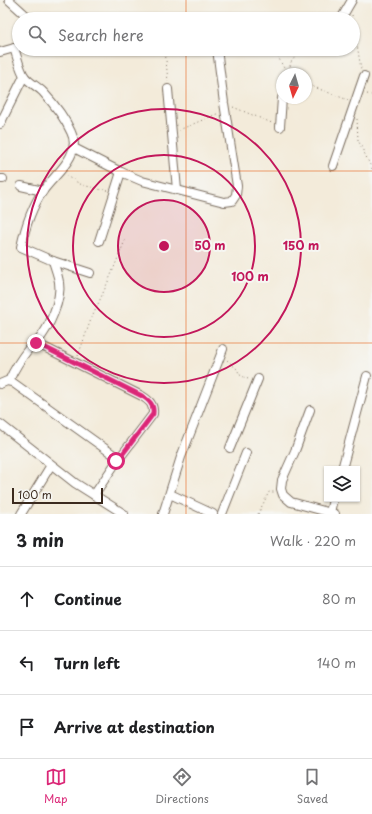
<!DOCTYPE html>
<html lang="en">
<head>
<meta charset="utf-8">
<style>
	:root { --surface:#fff; --page:#f2f2f2; --text:#202124; --muted:#757577; --line:#e0e0e0; --accent:#db2777 }
	body { margin:0; font-family:"Playpen Sans",sans-serif; background:var(--page); color:var(--text) }
	.controls { position:absolute; right:12px; bottom:12px; display:grid; overflow:hidden; border-radius:0px; box-shadow:0 1px 3px #0004 }
	.controls button { width:36px; height:36px; display:grid; place-items:center; padding:0; border:0; border-bottom:1px solid var(--line); background:var(--surface); color:var(--text); font:20px sans-serif }
	.compass { position:absolute; left:276px; top:68px; width:36px; height:36px; border-radius:50%; background:var(--surface); box-shadow:0 1px 3px #0004; rotate:185deg }
	.scale { position:absolute; left:12px; bottom:10px; width:91px; box-sizing:border-box; padding-left:4px; border:2px solid #3b2a1e; border-top:0; font-size:11px; line-height:14px; white-space:nowrap; color:#3b2a1e; -webkit-text-stroke:3px #f6f6f2; paint-order:stroke }
	.stop { position:absolute; width:12px; height:12px; margin:-9px; border:3px solid #db2777; border-radius:50%; background:#fff }
	.stop.end { background:#db2777; border-color:#fff; box-shadow:0 1px 4px #0008 }
	.list { margin:0; padding:0; list-style:none }
	h2 { display:flex; justify-content:space-between; align-items:center; height:52px; margin:0; padding:0 16px; font-size:17px }
	h2 small { font-size:13px; font-weight:400; color:var(--muted) }
	.list li { display:grid; grid-template-columns:26px 1fr auto; gap:12px; align-items:center; box-sizing:border-box; height:64px; padding:0 16px; border-top:1px solid var(--line) }
	.list b { display:block; font-size:15px; white-space:nowrap }
	.list em { font-size:13px; font-style:normal; color:var(--muted) }
	.icon { flex:none; width:22px; height:22px; fill:none; stroke:currentColor; stroke-width:2; stroke-linecap:round; stroke-linejoin:round }
	.map { position:relative; flex:none; width:372px; height:514px; overflow:hidden }
	.search { position:absolute; background:var(--surface); box-shadow:0 1px 3px #0004; left:12px; right:12px; top:12px; height:44px; display:flex; align-items:center; gap:10px; box-sizing:border-box; padding:0 14px; border-radius:22px; color:var(--muted); font-size:15px }
	.sheet { height:244px; background:var(--surface) }
	nav { display:flex; justify-content:space-around; align-items:center; box-sizing:border-box; height:56px; border-top:1px solid var(--line); background:var(--surface); font-size:11px; color:var(--muted) }
	nav a { display:grid; justify-items:center; gap:2px }
	nav .on { color:var(--accent) }
	.map>svg:first-child { display:block }
	.lines { fill:none; stroke-linecap:round; stroke-linejoin:round }
	.minor-casing { stroke:#7b6e60; stroke-width:10 }
	.path { stroke:#7b6e60; stroke-width:1; stroke-dasharray:1 3; stroke-linecap:butt }
	.minor { stroke:#fff; stroke-width:8 }
	.route { stroke:#db2777; stroke-width:5 }
	.grid { fill:none; stroke:#e8590c; stroke-width:1; stroke-opacity:0.55 }
	.ring { fill:none; stroke:#c2185b; stroke-width:2 }
	.centre { fill:#c2185b; stroke:#f6f6f2; stroke-width:2 }
	.ring-label { font-size:12px; text-anchor:middle; font-weight:bold; fill:#c2185b; stroke:#f6f6f2; stroke-width:4; stroke-linejoin:round; paint-order:stroke }
</style>
</head>
<body>
<div class="map">
<svg width="372" height="514" viewBox="0 0 372 514">
	<rect width="100%" height="100%" fill="#f6f6f2"/>
	<filter id="ink" filterUnits="userSpaceOnUse"><feTurbulence type="fractalNoise" baseFrequency=".025" numOctaves="2"/><feDisplacementMap in="SourceGraphic" scale="8" xChannelSelector="R" yChannelSelector="G"/><feConvolveMatrix kernelMatrix="1 2 1 2 8 2 1 2 1" color-interpolation-filters="sRGB"/></filter>
	<filter id="wash" filterUnits="userSpaceOnUse"><feTurbulence type="fractalNoise" baseFrequency=".012" numOctaves="4" result="noise"/><feDisplacementMap in="SourceGraphic" scale="16" xChannelSelector="R" yChannelSelector="G"/><feGaussianBlur stdDeviation="0.9" result="paint"/><feColorMatrix in="noise" values="0 0 0 0 0 0 0 0 0 0 0 0 0 0 0 0 0 1.4 0 .05"/><feComposite in="paint" operator="in"/></filter>
	<g filter="url(#wash)">
		<rect width="100%" height="100%" fill="#f3ebda"/>
	</g>
	<g filter="url(#ink)">
		<g class="lines">
			<g class="minor-casing">
				<g id="minor">
					<path d="M 9,0 L 30,19"/>
					<path d="M 341,19 L 352,0"/>
					<path d="M 14,48 C 17,56 20,71 25,77 C 30,83 38,87 43,92 C 54,104 65,118 71,132 C 83,155 54,175 43,191 C 31,208 25,228 21,247 L 53,261 L 90,273"/>
					<path d="M 0,52 L 18,47"/>
					<path d="M 168,89 L 177,190"/>
					<path d="M 0,124 L 24,76"/>
					<path d="M 280,127 L 282,98"/>
					<path d="M 74,148 L 121,172 L 142,181 L 224,202 L 232,201 L 236,195 L 237,186 L 224,103 L 217,49"/>
					<path d="M 333,166 L 364,76"/>
					<path d="M 0,179 L 3,179"/>
					<path d="M 21,186 L 43,191"/>
					<path d="M 99,241 L 121,172"/>
					<path d="M 36,343 L 142,396 C 150,401 154,405 153,414 L 115,464"/>
					<path d="M 9,381 C 14,369 22,357 30,347 C 32,345 35,344 37,342 C 49,328 62,300 59,282 C 58,275 55,268 53,261"/>
					<path d="M 0,384 L 7,381 L 12,382 L 114,455 L 115,458 L 115,464 L 94,495"/>
					<path d="M 310,410 L 295,451 L 282,480 L 281,489 L 283,495 L 291,502 L 335,514"/>
					<path d="M 0,424 L 75,483 L 124,514"/>
					<path d="M 230,448 L 258,379"/>
					<path d="M 342,469 L 367,376"/>
					<path d="M 170,494 L 213,514"/>
					<path d="M 330,513 L 333,499"/>
					<path d="M 21,514 L 51,465"/>
					<path d="M 163,514 L 181,457 L 223,349"/>
					<path d="M 222,514 L 246,453"/>
				</g>
			</g>
			<g class="path">
				<path d="M 352,15 L 353,19"/>
				<path d="M 353,20 L 361,69"/>
				<path d="M 165,49 L 168,82"/>
				<path d="M 274,49 L 287,74"/>
				<path d="M 288,74 L 291,62 L 302,49"/>
				<path d="M 306,84 L 348,100"/>
				<path d="M 367,94 L 372,95"/>
				<path d="M 233,107 L 272,123"/>
				<path d="M 357,119 L 358,140 L 372,169"/>
				<path d="M 179,130 L 219,113"/>
				<path d="M 66,176 L 82,185 L 108,191"/>
				<path d="M 78,356 L 90,322 L 111,275 L 126,238"/>
				<path d="M 227,360 L 237,369 L 240,375 L 250,380"/>
				<path d="M 258,514 L 269,492 L 275,492"/>
			</g>
			<use href="#minor" class="minor"/>
		</g>
	</g>
	<g class="lines" filter="url(#ink)">
		<path class="route" d="M 36,343 L 142,396 C 150,401 154,405 153,414 L 115,464 L 116,461"/>
	</g>
	<path class="grid" d="M 186,0 L 186,19M 186,49 L 186,514M 0,171 L 372,171M 0,343 L 372,343"/>
	<circle cx="164" cy="246" r="46" fill="#c2185b" fill-opacity=".12"/>
	<g class="ring">
		<circle cx="164" cy="246" r="46"/>
		<circle cx="164" cy="246" r="91"/>
		<circle cx="164" cy="246" r="137"/>
	</g>
	<circle cx="164" cy="246" r="6" class="centre"/>
	<g class="ring-label">
		<text x="210" y="250">50 m</text>
		<text x="301" y="250">150 m</text>
		<text x="250" y="281">100 m</text>
	</g>
</svg>
<div class="controls">
<button><svg class="icon" aria-label="layers" viewBox="0 0 24 24"><path d="M12 4l9 5-9 5-9-5zM3 14l9 5 9-5"/></svg></button>
</div>
<svg class="compass" viewBox="-18 -18 36 36"><path d="M0-13l5 13h-10z" fill="#e53935"/><path d="M0 13l5-13h-10z" fill="#757577"/></svg>
<div class="scale">100 m</div>
<div class="stop" style="left:116px;top:461px"></div>
<div class="stop end" style="left:36px;top:343px"></div>
<div class="search"><svg class="icon" aria-label="search" viewBox="0 0 24 24"><circle cx="10" cy="10" r="6"/><path d="M15 15l6 6"/></svg>Search here</div>
</div>
<section class="sheet">
<h2>3 min<small>Walk · 220 m</small></h2>
<ul class="list">
<li><svg class="icon" aria-label="ahead" viewBox="0 0 24 24"><path d="M12 20V5M6 11l6-6 6 6"/></svg><div><b>Continue</b></div><em>80 m</em></li>
<li><svg class="icon" aria-label="left" viewBox="0 0 24 24"><path d="M17 20v-9H6M10 6l-5 5 5 5"/></svg><div><b>Turn left</b></div><em>140 m</em></li>
<li><svg class="icon" aria-label="arrive" viewBox="0 0 24 24"><path d="M6 21V4h12l-3 4 3 4H6"/></svg><div><b>Arrive at destination</b></div></li>
</ul>
</section>
<nav>
<a class="on"><svg class="icon" aria-label="map" viewBox="0 0 24 24"><path d="M3 6l6-2 6 2 6-2v14l-6 2-6-2-6 2zM9 4v14M15 6v14"/></svg>Map</a>
<a><svg class="icon" aria-label="directions" viewBox="0 0 24 24"><path d="M12 3l9 9-9 9-9-9zM9 14v-3h6M13 9l2 2-2 2"/></svg>Directions</a>
<a><svg class="icon" aria-label="saved" viewBox="0 0 24 24"><path d="M7 4h10v16l-5-4-5 4z"/></svg>Saved</a>
</nav>
</body>
</html>
